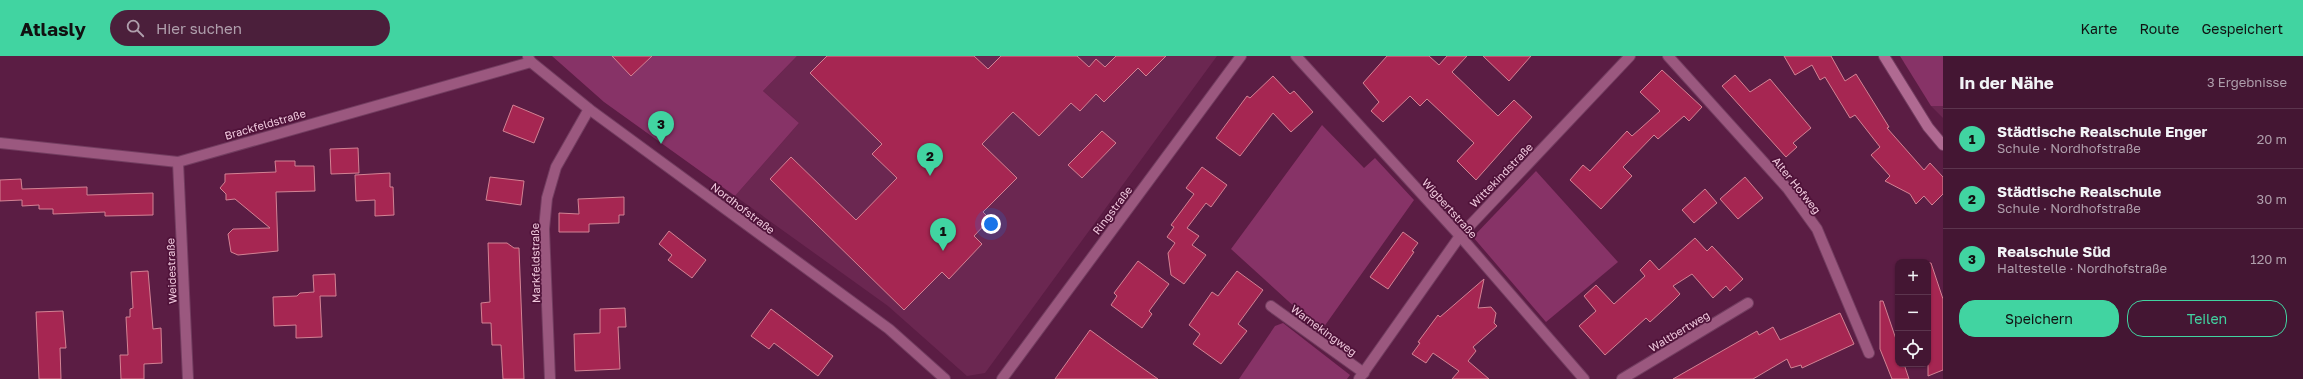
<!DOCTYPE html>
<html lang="de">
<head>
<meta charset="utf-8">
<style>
	:root { --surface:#441633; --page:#4b1f3b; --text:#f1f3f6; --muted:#af9fac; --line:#5c354e; --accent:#41d4a1 }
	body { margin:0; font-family:"Golos Text",sans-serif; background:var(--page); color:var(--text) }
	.controls { position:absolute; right:12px; bottom:12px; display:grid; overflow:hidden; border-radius:8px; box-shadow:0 1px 3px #0004 }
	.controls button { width:36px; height:36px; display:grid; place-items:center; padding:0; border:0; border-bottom:1px solid var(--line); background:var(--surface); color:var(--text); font:20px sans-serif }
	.you { position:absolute; left:991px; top:168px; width:14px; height:14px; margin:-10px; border:3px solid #fff; border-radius:50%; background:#1a73e8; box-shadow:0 0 0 6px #1a73e833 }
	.badge { display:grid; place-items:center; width:26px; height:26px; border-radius:50%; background:var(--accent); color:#111; font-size:13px; font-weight:700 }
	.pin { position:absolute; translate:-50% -33px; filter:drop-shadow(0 1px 2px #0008) }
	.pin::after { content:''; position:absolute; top:21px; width:14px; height:12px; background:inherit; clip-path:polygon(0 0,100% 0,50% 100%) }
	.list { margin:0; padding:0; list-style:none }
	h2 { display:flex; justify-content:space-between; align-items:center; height:52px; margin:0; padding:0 16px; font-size:17px }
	h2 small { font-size:13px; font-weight:400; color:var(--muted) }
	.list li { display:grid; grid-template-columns:26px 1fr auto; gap:12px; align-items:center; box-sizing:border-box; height:60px; padding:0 16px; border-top:1px solid var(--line) }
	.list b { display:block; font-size:15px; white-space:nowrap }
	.list p { margin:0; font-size:13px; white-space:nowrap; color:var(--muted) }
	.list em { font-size:13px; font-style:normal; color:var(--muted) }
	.actions { display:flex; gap:8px; padding:12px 16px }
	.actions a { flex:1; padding:9px 0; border:1px solid var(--accent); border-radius:16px; text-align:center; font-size:14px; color:var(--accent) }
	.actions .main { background:var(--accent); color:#111 }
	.icon { flex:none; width:22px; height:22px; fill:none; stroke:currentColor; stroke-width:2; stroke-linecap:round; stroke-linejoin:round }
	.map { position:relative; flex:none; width:1943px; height:323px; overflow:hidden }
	header { display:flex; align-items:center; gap:24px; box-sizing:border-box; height:56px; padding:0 20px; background:var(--accent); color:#111 }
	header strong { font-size:19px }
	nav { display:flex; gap:22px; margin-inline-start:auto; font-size:14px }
	.search { width:280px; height:36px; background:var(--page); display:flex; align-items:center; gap:10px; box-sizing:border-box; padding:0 14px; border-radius:22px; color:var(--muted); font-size:15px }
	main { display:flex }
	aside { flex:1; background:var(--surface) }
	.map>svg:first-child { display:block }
	.built { fill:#6b2751 }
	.green { fill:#873367 }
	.building { fill:#a62652; stroke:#d38294 }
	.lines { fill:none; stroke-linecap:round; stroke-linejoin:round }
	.minor-casing { stroke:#733d60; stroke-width:12 }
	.secondary-casing { stroke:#733d60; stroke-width:12 }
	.minor { stroke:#9b587f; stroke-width:10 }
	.secondary { stroke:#b06a92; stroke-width:10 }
	.labels { text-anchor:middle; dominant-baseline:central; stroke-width:3.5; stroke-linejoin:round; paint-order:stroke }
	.street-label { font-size:11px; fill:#f1cade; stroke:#4f1239 }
</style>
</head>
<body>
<header>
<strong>Atlasly</strong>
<div class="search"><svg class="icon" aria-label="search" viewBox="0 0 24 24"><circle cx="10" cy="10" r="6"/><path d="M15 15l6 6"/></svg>Hier suchen</div>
<nav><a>Karte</a><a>Route</a><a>Gespeichert</a></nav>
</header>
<main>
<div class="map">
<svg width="1943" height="323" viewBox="0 0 1943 323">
	<rect width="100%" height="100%" fill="#5b1d44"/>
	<g class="built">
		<path d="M 797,0 L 1217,0 L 985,317 L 967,320 L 888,250 L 735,140 L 799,67 L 763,35 Z"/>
		<path d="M 1931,50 L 1943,50 L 1943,62 Z"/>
	</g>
	<g class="green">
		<path d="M 552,0 L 797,0 L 763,35 L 799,67 L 735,140 L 604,46 Z"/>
		<path d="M 1900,0 L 1943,0 L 1943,50 L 1931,50 Z"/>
		<path d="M 1322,69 L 1364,112 L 1375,102 L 1414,144 L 1321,275 L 1231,193 Z"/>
		<path d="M 1536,115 L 1618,206 L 1546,266 L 1473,181 Z"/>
		<path d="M 1283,267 L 1350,319 L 1347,323 L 1239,323 L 1275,270 Z"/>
	</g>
	<g class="building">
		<path d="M 612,0 L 652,0 L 631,20 Z"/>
		<path d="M 827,0 L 974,0 L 988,13 L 1001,0 L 1077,0 L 1089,11 L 1096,3 L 1105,11 L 1116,0 L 1166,0 L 1146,20 L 1138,12 L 1104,46 L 1096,38 L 1080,55 L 1071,47 L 1039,80 L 1013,56 L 982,88 L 1017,122 L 983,156 L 990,163 L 974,180 L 982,188 L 949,223 L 942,216 L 904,254 L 770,123 L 791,101 L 856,164 L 897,122 L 872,98 L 882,88 L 810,17 Z"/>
		<path d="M 1387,0 L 1429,0 L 1439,9 L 1447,0 L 1467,0 L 1452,16 L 1498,60 L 1514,44 L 1532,61 L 1476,124 L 1457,105 L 1474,87 L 1427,43 L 1420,50 L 1410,40 L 1383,66 L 1371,55 L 1379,46 L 1363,27 Z"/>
		<path d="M 1483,0 L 1531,0 L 1509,25 Z"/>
		<path d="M 1784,0 L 1831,0 L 1845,25 L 1856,18 L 1889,71 L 1887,72 L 1924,114 L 1930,107 L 1943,121 L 1943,138 L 1932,149 L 1924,140 L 1916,148 L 1910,138 L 1885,125 L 1890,120 L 1871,99 L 1880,91 L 1855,59 L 1850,62 L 1825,21 L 1820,24 L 1812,9 L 1795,19 Z"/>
		<path d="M 1662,14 L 1702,51 L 1689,65 L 1684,60 L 1658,83 L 1654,79 L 1623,111 L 1632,120 L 1601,153 L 1570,124 L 1583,109 L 1590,115 L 1627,75 L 1632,80 L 1660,55 L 1640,36 Z"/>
		<path d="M 1735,19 L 1750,36 L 1770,23 L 1811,72 L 1793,87 L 1797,91 L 1786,101 L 1722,30 Z"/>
		<path d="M 1273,20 L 1290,38 L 1294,35 L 1313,56 L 1291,76 L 1273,57 L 1240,100 L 1216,82 L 1247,40 L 1250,42 Z"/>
		<path d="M 513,49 L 544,62 L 534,87 L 503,75 Z"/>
		<path d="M 1102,75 L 1116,87 L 1082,122 L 1068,109 Z"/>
		<path d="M 358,92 L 359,117 L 331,118 L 330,93 Z"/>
		<path d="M 275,105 L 295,105 L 295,110 L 314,110 L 315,135 L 276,136 L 278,195 L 238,199 L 231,196 L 228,178 L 233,173 L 270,172 L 235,143 L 226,144 L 226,138 L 220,132 L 225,126 L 225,118 L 276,116 Z"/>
		<path d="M 1202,111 L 1227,129 L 1211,151 L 1206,147 L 1187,172 L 1199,180 L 1192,189 L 1206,199 L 1184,228 L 1171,219 L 1168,197 L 1175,187 L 1167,181 L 1174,171 L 1171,169 L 1194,138 L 1186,132 Z"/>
		<path d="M 390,117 L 390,131 L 393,131 L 394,159 L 375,160 L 375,144 L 356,145 L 355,119 Z"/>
		<path d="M 490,121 L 524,125 L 521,149 L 486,144 Z"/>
		<path d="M 1745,121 L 1763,142 L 1738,163 L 1720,143 Z"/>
		<path d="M 21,123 L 22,133 L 87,131 L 87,139 L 153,137 L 153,159 L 105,160 L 105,156 L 53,158 L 53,153 L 39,153 L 39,149 L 22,150 L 22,144 L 0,145 L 0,124 Z"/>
		<path d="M 1705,133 L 1717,147 L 1694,167 L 1682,154 Z"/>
		<path d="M 624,141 L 624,159 L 619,159 L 619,167 L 589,168 L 589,176 L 559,176 L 559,157 L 579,158 L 578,143 Z"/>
		<path d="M 669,175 L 706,204 L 692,222 L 668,204 L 672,199 L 659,188 Z"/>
		<path d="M 1403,176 L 1418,187 L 1412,195 L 1414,196 L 1388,233 L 1370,221 Z"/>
		<path d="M 1695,182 L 1707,195 L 1712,190 L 1743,223 L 1730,235 L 1726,230 L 1713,242 L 1692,218 L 1673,230 L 1680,238 L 1673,245 L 1650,266 L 1646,262 L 1605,299 L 1579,270 L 1596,255 L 1584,240 L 1596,229 L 1614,248 L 1645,220 L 1640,214 L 1650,204 L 1659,214 Z"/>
		<path d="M 488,187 L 507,187 L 514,192 L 519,192 L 524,323 L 503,323 L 501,289 L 492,289 L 491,267 L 482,267 L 481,247 L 490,246 Z"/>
		<path d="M 1138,205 L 1169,228 L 1149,255 L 1152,258 L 1142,272 L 1111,249 L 1117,240 L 1114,237 Z"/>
		<path d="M 1928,207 L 1931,207 L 1943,243 L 1943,314 L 1928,320 Z"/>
		<path d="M 148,215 L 153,273 L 161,272 L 162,307 L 144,308 L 144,323 L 121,323 L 120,299 L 128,299 L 126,261 L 130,261 L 130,253 L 133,252 L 131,216 Z"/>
		<path d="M 1237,215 L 1263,234 L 1238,268 L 1247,275 L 1221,308 L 1193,288 L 1200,278 L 1189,269 L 1212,236 L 1218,240 Z"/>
		<path d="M 335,218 L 336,240 L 320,240 L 322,281 L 296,282 L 296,269 L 274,270 L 273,241 L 297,240 L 300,237 L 314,236 L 313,219 Z"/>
		<path d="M 1484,223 L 1478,252 L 1491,251 L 1496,257 L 1494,267 L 1497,270 L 1473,291 L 1476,295 L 1468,305 L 1489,323 L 1452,323 L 1459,315 L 1433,297 L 1426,307 L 1412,298 L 1420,287 L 1418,286 L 1438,259 L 1440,261 Z"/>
		<path d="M 1880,245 L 1883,245 L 1898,289 L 1898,308 L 1904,308 L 1909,323 L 1892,323 L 1880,293 Z"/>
		<path d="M 625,252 L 626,271 L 618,271 L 620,313 L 575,315 L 574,278 L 600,277 L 600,253 Z"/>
		<path d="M 771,253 L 833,300 L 818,320 L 774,287 L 769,293 L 751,280 Z"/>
		<path d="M 63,255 L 66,292 L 60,292 L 61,323 L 39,323 L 36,256 Z"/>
		<path d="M 1840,257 L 1854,288 L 1802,312 L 1801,309 L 1791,312 L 1787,303 L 1753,323 L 1673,323 L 1757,275 L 1759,279 L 1773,271 L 1780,284 Z"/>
		<path d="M 1090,274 L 1120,296 L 1158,323 L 1055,323 Z"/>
	</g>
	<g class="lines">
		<g class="minor-casing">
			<g id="minor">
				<path d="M 1296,0 L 1460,180 L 1584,323"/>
				<path d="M 1668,0 L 1788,133 L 1817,173 L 1869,297"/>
				<path d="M 528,1 L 531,6 L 589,53 L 889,273 L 945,323"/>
				<path d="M 0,87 L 178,106 L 531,6"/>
				<path d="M 178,106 L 188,323"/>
				<path d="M 1271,250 L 1364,317"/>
				<path d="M 550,323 L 544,173 L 547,142 L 556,111 L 589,53"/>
				<path d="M 1002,323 L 1241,0"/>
				<path d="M 1359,323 L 1460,180 L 1630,0"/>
				<path d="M 1622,323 L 1748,247"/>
			</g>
		</g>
		<g class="secondary-casing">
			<path id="secondary" d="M 1884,0 L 1928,71 L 1943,89"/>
		</g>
		<use href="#minor" class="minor"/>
		<use href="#secondary" class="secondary"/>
	</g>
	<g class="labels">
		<g class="street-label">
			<text transform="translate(265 68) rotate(-16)">Brackfeldstraße</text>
			<text transform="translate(1501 119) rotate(-46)">Wittekindstraße</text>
			<text transform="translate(1797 129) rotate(51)">Alter Hofweg</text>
			<text transform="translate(743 152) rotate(37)">Nordhofstraße</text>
			<text transform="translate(1450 152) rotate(48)">Wigbertstraße</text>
			<text transform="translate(1112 154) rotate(-53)">Ringstraße</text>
			<text transform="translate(535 207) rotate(-91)">Markfeldstraße</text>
			<text transform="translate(171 215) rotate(-92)">Weidestraße</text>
			<text transform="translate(1324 274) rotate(36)">Warnekingweg</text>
			<text transform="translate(1679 275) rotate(-31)">Waltbertweg</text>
		</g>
	</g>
</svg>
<div class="controls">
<button>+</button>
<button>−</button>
<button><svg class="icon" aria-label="locate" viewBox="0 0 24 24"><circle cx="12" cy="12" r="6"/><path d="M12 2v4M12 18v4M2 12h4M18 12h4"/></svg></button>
</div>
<div class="you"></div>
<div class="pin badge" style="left:943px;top:195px">1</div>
<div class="pin badge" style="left:930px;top:120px">2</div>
<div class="pin badge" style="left:661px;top:88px">3</div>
</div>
<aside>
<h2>In der Nähe<small>3 Ergebnisse</small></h2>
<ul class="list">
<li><span class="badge">1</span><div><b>Städtische Realschule Enger</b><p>Schule · Nordhofstraße</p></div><em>20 m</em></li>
<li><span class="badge">2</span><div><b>Städtische Realschule</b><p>Schule · Nordhofstraße</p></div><em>30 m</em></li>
<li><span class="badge">3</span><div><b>Realschule Süd</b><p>Haltestelle · Nordhofstraße</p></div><em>120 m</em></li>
</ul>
<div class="actions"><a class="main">Speichern</a><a>Teilen</a></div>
</aside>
</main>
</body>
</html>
